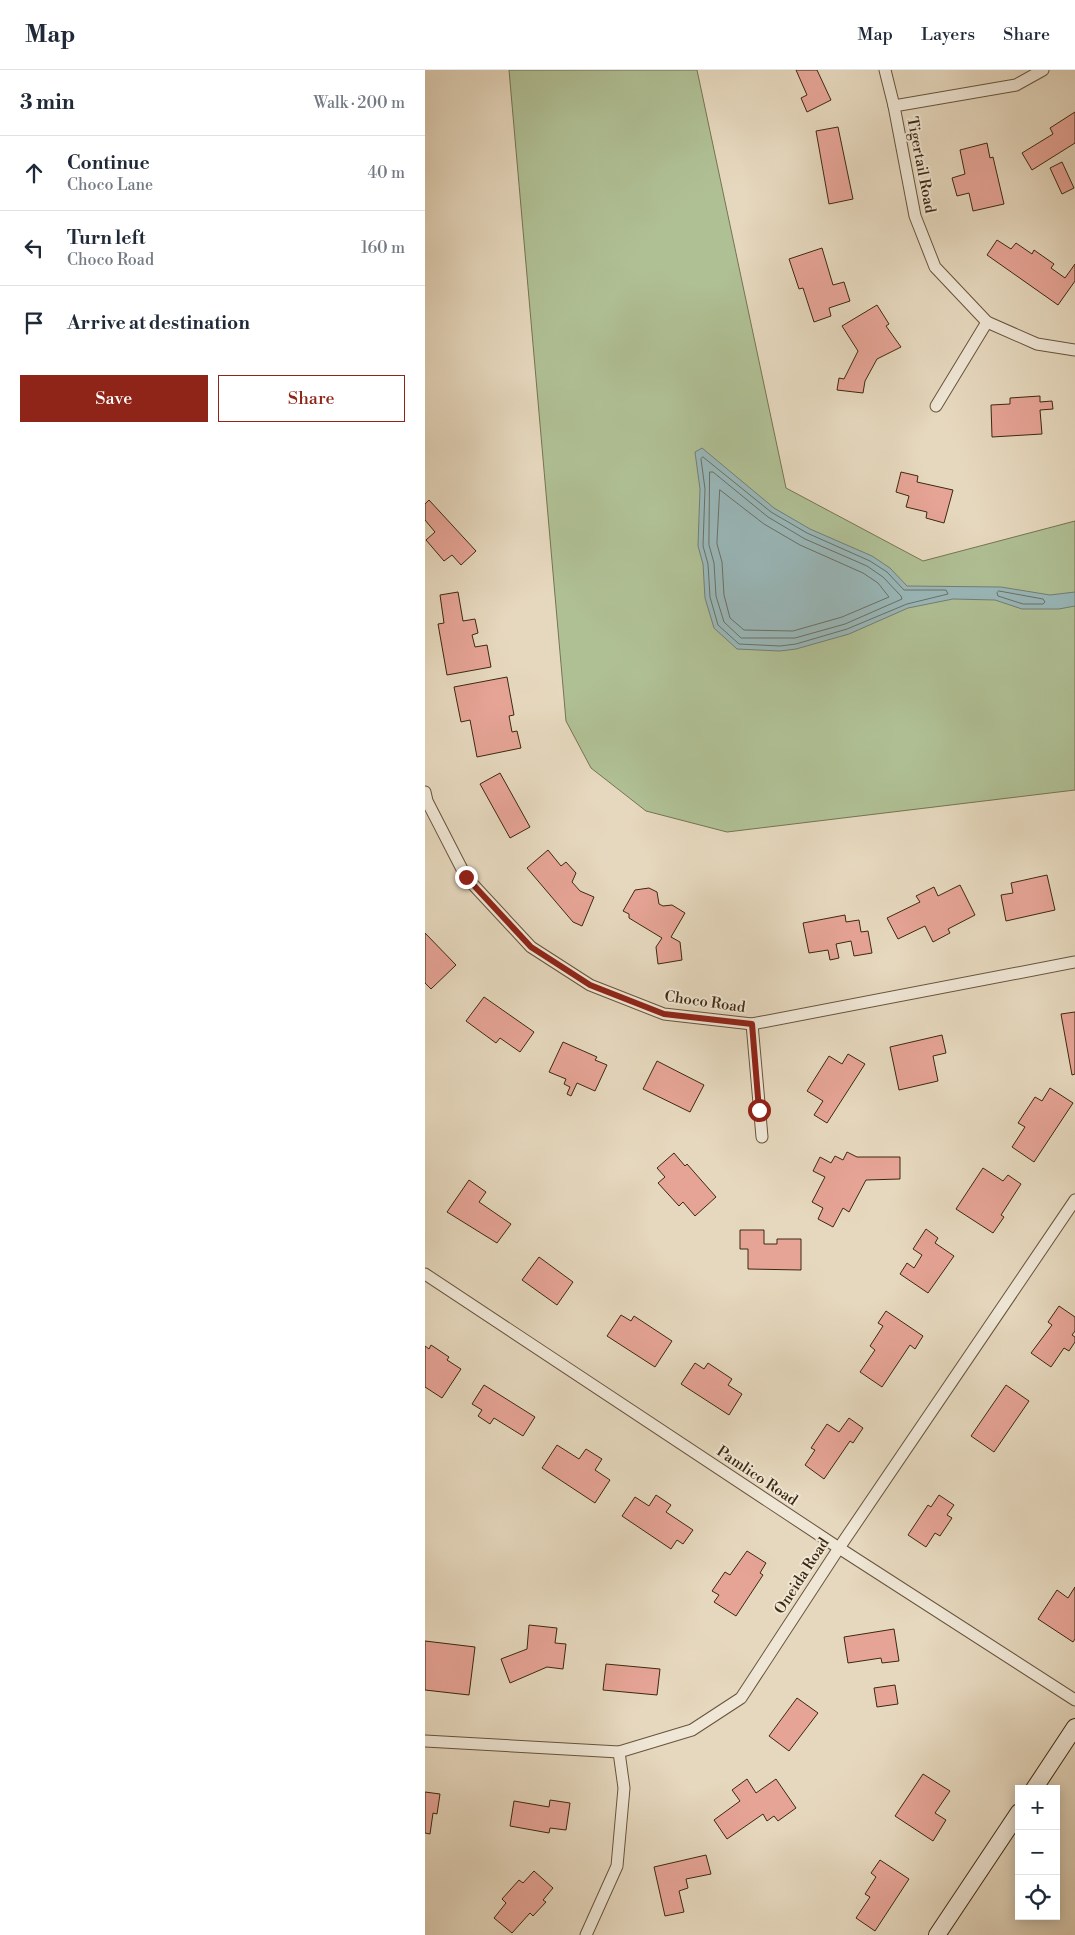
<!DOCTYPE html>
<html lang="en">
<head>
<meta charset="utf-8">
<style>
	:root { --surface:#fff; --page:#f6f6f7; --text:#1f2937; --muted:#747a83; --line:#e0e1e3; --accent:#8f2418 }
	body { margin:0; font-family:"Libre Bodoni",serif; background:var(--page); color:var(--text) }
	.controls { position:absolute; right:15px; bottom:15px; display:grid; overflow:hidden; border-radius:0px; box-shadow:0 2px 12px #0003 }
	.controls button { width:45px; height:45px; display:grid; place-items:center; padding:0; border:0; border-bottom:1px solid var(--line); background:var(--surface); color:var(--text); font:25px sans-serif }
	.stop { position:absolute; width:15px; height:15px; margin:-11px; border:4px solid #8f2418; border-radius:50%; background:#fff }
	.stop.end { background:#8f2418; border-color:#fff; box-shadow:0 1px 5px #0008 }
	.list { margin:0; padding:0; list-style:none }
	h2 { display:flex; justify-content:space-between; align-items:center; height:65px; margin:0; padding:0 20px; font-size:21px }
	h2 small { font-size:16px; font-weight:400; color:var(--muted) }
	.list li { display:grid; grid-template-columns:32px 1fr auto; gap:15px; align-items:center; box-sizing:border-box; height:75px; padding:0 20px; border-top:1px solid var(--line) }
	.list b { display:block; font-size:19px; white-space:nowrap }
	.list p { margin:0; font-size:16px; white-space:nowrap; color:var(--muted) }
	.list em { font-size:16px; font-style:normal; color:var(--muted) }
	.actions { display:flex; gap:10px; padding:15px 20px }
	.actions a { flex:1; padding:11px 0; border:1px solid var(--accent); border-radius:0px; text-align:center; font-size:18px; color:var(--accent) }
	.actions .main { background:var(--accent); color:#fff }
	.icon { flex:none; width:28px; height:28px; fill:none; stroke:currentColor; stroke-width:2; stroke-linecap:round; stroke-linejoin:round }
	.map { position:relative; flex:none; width:650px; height:1865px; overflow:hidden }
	header { display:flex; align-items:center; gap:30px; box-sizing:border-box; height:70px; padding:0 25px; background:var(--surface); border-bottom:1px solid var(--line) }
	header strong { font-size:24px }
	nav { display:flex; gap:28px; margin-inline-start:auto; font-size:18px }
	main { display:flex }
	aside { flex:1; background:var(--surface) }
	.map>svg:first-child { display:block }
	.green { fill:#b0c095; stroke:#767452 }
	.water { fill:#99b8ba; stroke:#747e76 }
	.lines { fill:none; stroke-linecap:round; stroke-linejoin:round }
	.shore { stroke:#6b7065; stroke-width:1 }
	.building { fill:#e6a496; stroke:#3d2810 }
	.street-casing { stroke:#67543c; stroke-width:13 }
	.secondary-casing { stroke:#3d2810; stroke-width:18 }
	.street { stroke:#efe6d5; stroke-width:11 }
	.secondary { stroke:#efe6d5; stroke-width:16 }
	.route { stroke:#8f2418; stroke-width:6 }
	.labels { text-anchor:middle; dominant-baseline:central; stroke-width:4; stroke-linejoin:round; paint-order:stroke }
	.street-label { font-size:15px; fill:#3d2810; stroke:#efe6d5 }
</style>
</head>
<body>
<header>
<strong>Map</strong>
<nav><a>Map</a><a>Layers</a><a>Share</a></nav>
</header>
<main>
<aside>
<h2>3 min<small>Walk · 200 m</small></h2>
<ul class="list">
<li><svg class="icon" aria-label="ahead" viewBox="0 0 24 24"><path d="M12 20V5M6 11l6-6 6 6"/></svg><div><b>Continue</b><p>Choco Lane</p></div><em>40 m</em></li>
<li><svg class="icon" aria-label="left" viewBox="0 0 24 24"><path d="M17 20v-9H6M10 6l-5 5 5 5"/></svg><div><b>Turn left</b><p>Choco Road</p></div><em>160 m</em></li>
<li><svg class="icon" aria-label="arrive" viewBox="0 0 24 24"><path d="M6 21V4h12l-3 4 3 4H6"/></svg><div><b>Arrive at destination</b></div></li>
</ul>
<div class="actions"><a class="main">Save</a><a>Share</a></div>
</aside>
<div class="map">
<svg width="650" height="1865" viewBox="0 0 650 1865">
	<rect width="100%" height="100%" fill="#e6d8be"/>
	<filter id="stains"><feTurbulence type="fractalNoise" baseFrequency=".004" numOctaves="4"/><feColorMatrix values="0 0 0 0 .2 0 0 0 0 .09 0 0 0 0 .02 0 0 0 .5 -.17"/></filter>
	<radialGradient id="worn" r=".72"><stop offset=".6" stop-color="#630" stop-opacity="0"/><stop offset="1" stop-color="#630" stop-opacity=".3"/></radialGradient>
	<path class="green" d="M 84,0 L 272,0 L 361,418 L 498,491 L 650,451 L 650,720 L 302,762 L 221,741 L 166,698 L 141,651 Z"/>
	<path class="water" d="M 277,378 L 349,438 L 385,459 L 447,486 L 465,498 L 482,516 L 576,517 L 625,525 L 650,522 L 650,536 L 634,539 L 597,539 L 570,530 L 528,529 L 483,538 L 424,564 L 371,579 L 355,581 L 312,579 L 289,558 L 280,528 L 278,494 L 273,476 L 275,419 L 270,382 Z"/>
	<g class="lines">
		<g class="shore">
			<path d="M 278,387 L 346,442 L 382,463 L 445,491 L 462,502 L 479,520 L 521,520 L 523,524 L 482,534 L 422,559 L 371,574 L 355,576 L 314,574 L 293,555 L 285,527 L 283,494 L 278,476 L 280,419 L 276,389 Z"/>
			<path d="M 285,402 L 288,402 L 343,447 L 380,469 L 442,496 L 458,507 L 476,526 L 477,529 L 420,554 L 370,568 L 316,568 L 299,552 L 291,526 L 289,493 L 284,475 Z"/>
			<path d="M 295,420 L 339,454 L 375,475 L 438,503 L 453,513 L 464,527 L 417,547 L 368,561 L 319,560 L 305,548 L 299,525 L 297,492 L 292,474 Z"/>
			<path d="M 574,521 L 618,529 L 620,532 L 618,534 L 598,534 L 573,526 L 572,523 Z"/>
		</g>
	</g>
	<g class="building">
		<path d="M 371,0 L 392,0 L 406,30 L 382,42 L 376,28 L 382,25 Z"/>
		<path d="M 650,42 L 650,73 L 607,100 L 597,83 L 628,64 L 625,58 Z"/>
		<path d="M 413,57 L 428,129 L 404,134 L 391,61 Z"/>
		<path d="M 562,73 L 565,88 L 568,87 L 579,134 L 548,141 L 544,123 L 532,126 L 527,108 L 540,104 L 535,80 Z"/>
		<path d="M 637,92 L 649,118 L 637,124 L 625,98 Z"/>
		<path d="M 572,170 L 586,179 L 591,173 L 607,184 L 609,180 L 629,194 L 626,198 L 640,208 L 650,194 L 650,211 L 633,235 L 562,185 Z"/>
		<path d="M 397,178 L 408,215 L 419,212 L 425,231 L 404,238 L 406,246 L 389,252 L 378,218 L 374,219 L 364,189 Z"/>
		<path d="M 452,235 L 464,254 L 461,256 L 476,277 L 452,289 L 440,311 L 438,323 L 412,320 L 414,308 L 419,309 L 433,281 L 417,256 Z"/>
		<path d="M 615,326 L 615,332 L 627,331 L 628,339 L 615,340 L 617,364 L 567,367 L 566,335 L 585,334 L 585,328 Z"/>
		<path d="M 476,402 L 493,406 L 492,412 L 528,420 L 519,453 L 501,448 L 502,442 L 481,437 L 484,426 L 471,422 Z"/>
		<path d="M 4,430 L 51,481 L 36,495 L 27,485 L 19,491 L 1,470 L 10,462 L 0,450 L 0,434 Z"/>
		<path d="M 33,522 L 38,551 L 50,549 L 53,563 L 47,565 L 50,577 L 62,575 L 66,597 L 22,605 L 13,554 L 19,553 L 15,525 Z"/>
		<path d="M 82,607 L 89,645 L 84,646 L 87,662 L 92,661 L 96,678 L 52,687 L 45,650 L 36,652 L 29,617 Z"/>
		<path d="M 75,703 L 105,757 L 85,768 L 55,714 Z"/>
		<path d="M 123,780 L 136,796 L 141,792 L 151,803 L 147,812 L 155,821 L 169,827 L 157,856 L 148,852 L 102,798 Z"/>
		<path d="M 622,805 L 630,840 L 581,851 L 576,825 L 588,823 L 586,813 Z"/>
		<path d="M 535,815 L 550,845 L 523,859 L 525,863 L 508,872 L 500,856 L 473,869 L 462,848 L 495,832 L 491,826 L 509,817 L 513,826 Z"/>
		<path d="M 224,818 L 232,822 L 234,834 L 238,836 L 247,835 L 260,843 L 246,867 L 255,872 L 257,890 L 233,894 L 231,877 L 237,868 L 204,848 L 204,844 L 198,841 L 210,820 Z"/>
		<path d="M 420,845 L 421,852 L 434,850 L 436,862 L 443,861 L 447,883 L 429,886 L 426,871 L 411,874 L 414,888 L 405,890 L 403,880 L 384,883 L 378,853 Z"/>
		<path d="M 0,863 L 31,895 L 6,919 L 0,913 Z"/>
		<path d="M 59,927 L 109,962 L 95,982 L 75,968 L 71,973 L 41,951 Z"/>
		<path d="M 650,942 L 650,1004 L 647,1005 L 636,944 Z"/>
		<path d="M 517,965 L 521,983 L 508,986 L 513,1011 L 474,1020 L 465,977 Z"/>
		<path d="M 138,972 L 172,987 L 170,990 L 182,995 L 170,1021 L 152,1013 L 146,1026 L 142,1024 L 145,1017 L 139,1014 L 141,1009 L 124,1002 Z"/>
		<path d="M 423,984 L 440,994 L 402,1053 L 389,1045 L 398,1031 L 382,1021 L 404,986 L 417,994 Z"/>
		<path d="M 232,991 L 279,1015 L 265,1042 L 218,1019 Z"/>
		<path d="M 625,1018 L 648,1033 L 609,1092 L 587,1077 L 600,1057 L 593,1053 L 610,1027 L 617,1031 Z"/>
		<path d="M 422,1082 L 432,1087 L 475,1087 L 475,1109 L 441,1110 L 424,1142 L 418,1138 L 408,1157 L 393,1149 L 398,1138 L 387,1132 L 400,1107 L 388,1101 L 395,1087 L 406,1093 L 410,1086 L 418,1090 Z"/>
		<path d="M 249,1083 L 260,1096 L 262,1094 L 291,1127 L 270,1146 L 258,1132 L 254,1136 L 233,1113 L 240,1107 L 232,1098 Z"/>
		<path d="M 558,1098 L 578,1111 L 583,1105 L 596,1114 L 576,1145 L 579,1147 L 568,1163 L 531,1139 Z"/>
		<path d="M 44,1110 L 61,1122 L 54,1132 L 86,1154 L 72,1173 L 22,1142 Z"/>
		<path d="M 501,1159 L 513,1168 L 510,1173 L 529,1186 L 503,1223 L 475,1204 L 482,1193 L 489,1198 L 497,1185 L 488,1179 Z"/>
		<path d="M 315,1160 L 339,1160 L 339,1174 L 352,1174 L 352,1169 L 376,1169 L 376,1200 L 323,1199 L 323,1179 L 315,1179 Z"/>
		<path d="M 114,1187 L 148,1212 L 132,1235 L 97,1210 Z"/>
		<path d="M 634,1236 L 650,1247 L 650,1261 L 647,1265 L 650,1267 L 650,1272 L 644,1281 L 639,1278 L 626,1297 L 606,1283 L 627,1255 L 623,1252 Z"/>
		<path d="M 461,1241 L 498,1266 L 490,1279 L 485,1275 L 457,1317 L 435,1302 L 450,1280 L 445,1276 L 458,1256 L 453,1253 Z"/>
		<path d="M 196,1245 L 206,1251 L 209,1246 L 247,1271 L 230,1297 L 182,1266 Z"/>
		<path d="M 6,1275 L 24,1287 L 22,1290 L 36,1299 L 17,1328 L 0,1317 L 0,1276 L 4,1279 Z"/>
		<path d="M 270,1293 L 279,1299 L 283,1293 L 307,1309 L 303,1315 L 317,1324 L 304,1345 L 256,1314 Z"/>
		<path d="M 59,1315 L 110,1347 L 98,1366 L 69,1348 L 65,1354 L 53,1346 L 57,1340 L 47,1334 Z"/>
		<path d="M 581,1315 L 604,1331 L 569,1382 L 546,1366 Z"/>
		<path d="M 424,1348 L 438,1358 L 428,1373 L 425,1371 L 399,1409 L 380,1395 L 390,1380 L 386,1378 L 402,1354 L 414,1362 Z"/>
		<path d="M 132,1375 L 154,1389 L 161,1379 L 177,1389 L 170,1400 L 185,1410 L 170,1433 L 117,1398 Z"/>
		<path d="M 231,1425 L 246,1435 L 241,1442 L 268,1460 L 258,1474 L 252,1470 L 246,1479 L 197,1446 L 210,1427 L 224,1436 Z"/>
		<path d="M 514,1425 L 529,1435 L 522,1445 L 527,1448 L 515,1466 L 510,1463 L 501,1477 L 483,1465 L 503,1435 L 506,1437 Z"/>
		<path d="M 322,1481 L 341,1493 L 335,1503 L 338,1505 L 311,1546 L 289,1532 L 294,1525 L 287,1521 L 300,1502 L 305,1505 Z"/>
		<path d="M 650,1517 L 650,1569 L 648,1572 L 613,1549 L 632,1520 L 643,1528 Z"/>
		<path d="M 104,1555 L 132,1558 L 130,1573 L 141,1574 L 138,1599 L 122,1597 L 85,1613 L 76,1589 L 102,1579 Z"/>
		<path d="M 469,1559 L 474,1591 L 457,1593 L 456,1588 L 423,1593 L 419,1567 Z"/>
		<path d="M 0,1571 L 50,1577 L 44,1625 L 0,1620 Z"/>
		<path d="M 181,1594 L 235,1599 L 232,1625 L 178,1620 Z"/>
		<path d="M 470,1615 L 473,1634 L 452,1637 L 449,1618 Z"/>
		<path d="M 372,1628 L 393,1643 L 364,1681 L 344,1666 Z"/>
		<path d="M 498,1704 L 525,1721 L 510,1743 L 521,1750 L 508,1771 L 470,1746 Z"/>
		<path d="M 322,1709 L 331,1723 L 351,1709 L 371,1738 L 353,1751 L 349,1746 L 342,1751 L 338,1744 L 302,1769 L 289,1750 L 315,1731 L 307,1720 Z"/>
		<path d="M 0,1722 L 15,1724 L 12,1744 L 8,1743 L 5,1764 L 0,1763 Z"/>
		<path d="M 125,1730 L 145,1733 L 141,1760 L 125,1758 L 124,1763 L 85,1756 L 89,1731 L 124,1737 Z"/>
		<path d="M 281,1785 L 286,1804 L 261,1809 L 263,1818 L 254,1821 L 259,1842 L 240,1846 L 229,1797 Z"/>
		<path d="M 455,1790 L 484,1809 L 450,1861 L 431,1848 L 445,1827 L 440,1824 L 451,1807 L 446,1803 Z"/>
		<path d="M 109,1801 L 128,1818 L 118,1830 L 121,1832 L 108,1846 L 105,1843 L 87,1863 L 69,1848 L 81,1833 L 77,1829 L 94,1810 L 98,1813 Z"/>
	</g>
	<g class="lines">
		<g class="street-casing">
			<g id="street">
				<path d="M 460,0 L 469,36"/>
				<path d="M 618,0 L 591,15 L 469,36 L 490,146 L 510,197 L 562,252 L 612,274 L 650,280"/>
				<path d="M 511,336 L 562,252"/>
				<path d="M 0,722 L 2,731 L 41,807 L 106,877 L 165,915 L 239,944 L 327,954 L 650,892"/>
				<path d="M 327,954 L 337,1067"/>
				<path d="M 0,1204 L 414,1478 L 650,1630"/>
				<path d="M 0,1671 L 194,1682 L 267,1660 L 316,1628 L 414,1478 L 650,1130"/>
				<path d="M 161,1865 L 192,1796 L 199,1718 L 194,1682"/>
			</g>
		</g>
		<g class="secondary-casing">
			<g id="secondary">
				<path d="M 609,1719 L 650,1657"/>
				<path d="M 512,1865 L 594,1742"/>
			</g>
		</g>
		<use href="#street" class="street"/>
		<use href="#secondary" class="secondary"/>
	</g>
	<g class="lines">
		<path class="route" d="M 41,807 L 106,877 L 165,915 L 239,944 L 327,954 L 334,1040"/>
	</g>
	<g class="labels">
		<g class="street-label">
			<text transform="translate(496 95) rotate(79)">Tigertail Road</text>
			<text transform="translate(280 932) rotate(8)">Choco Road</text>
			<text transform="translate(332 1406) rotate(34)">Pamlico Road</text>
			<text transform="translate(377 1506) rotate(-57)">Oneida Road</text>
		</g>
	</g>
	<rect width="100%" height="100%" filter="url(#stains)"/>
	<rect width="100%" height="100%" fill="url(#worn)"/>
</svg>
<div class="controls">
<button>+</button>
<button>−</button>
<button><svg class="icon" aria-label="locate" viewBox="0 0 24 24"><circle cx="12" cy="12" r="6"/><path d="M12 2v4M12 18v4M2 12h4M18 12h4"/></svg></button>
</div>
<div class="stop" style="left:334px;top:1040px"></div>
<div class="stop end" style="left:41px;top:807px"></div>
</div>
</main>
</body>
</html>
